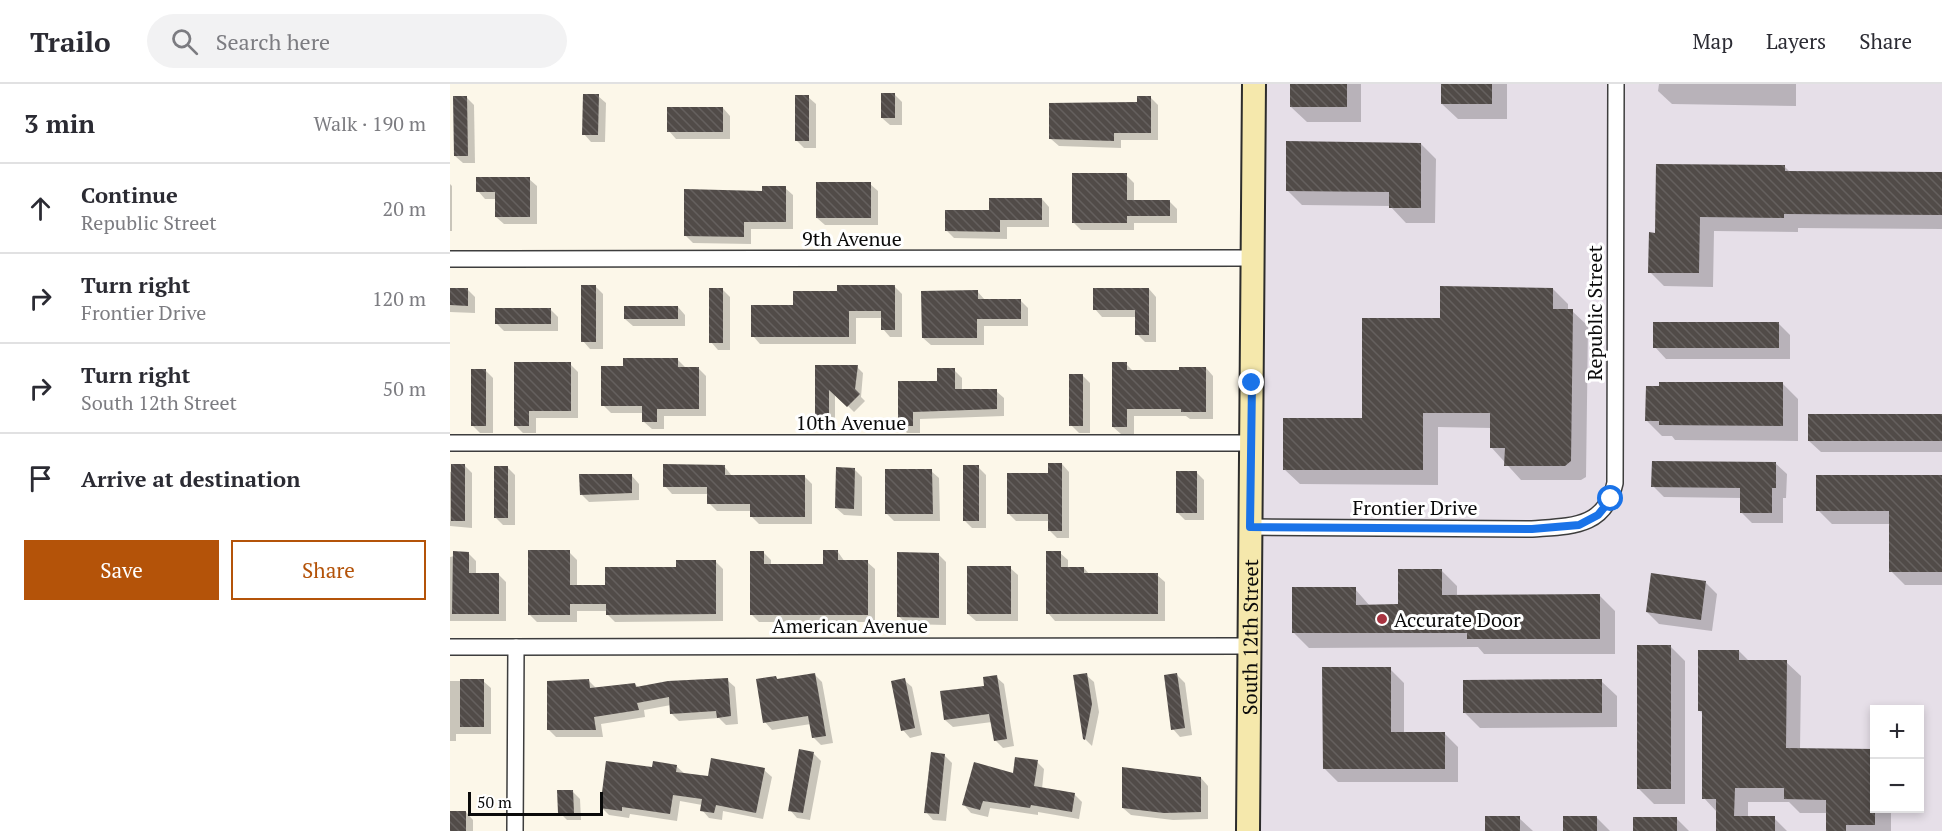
<!DOCTYPE html>
<html lang="en">
<head>
<meta charset="utf-8">
<style>
	:root { --surface:#fff; --page:#f2f2f3; --text:#2b2b33; --muted:#7c7c81; --line:#e1e1e2; --accent:#b45309 }
	body { margin:0; font-family:"PT Serif",serif; background:var(--page); color:var(--text) }
	.controls { position:absolute; right:18px; bottom:18px; display:grid; overflow:hidden; border-radius:0px; box-shadow:0 3px 9px #0003 }
	.controls button { width:54px; height:54px; display:grid; place-items:center; padding:0; border:0; border-bottom:2px solid var(--line); background:var(--surface); color:var(--text); font:30px sans-serif }
	.scale { position:absolute; left:18px; bottom:15px; width:135px; box-sizing:border-box; padding-left:6px; border:3px solid #0a0a0a; border-top:0; font-size:16px; line-height:21px; white-space:nowrap; color:#0a0a0a; -webkit-text-stroke:4px #fff; paint-order:stroke }
	.stop { position:absolute; width:18px; height:18px; margin:-14px; border:4px solid #1a73e8; border-radius:50%; background:#fff }
	.stop.end { background:#1a73e8; border-color:#fff; box-shadow:0 2px 6px #0008 }
	.list { margin:0; padding:0; list-style:none }
	h2 { display:flex; justify-content:space-between; align-items:center; height:78px; margin:0; padding:0 24px; font-size:26px }
	h2 small { font-size:20px; font-weight:400; color:var(--muted) }
	.list li { display:grid; grid-template-columns:39px 1fr auto; gap:18px; align-items:center; box-sizing:border-box; height:90px; padding:0 24px; border-top:2px solid var(--line) }
	.list b { display:block; font-size:22px; white-space:nowrap }
	.list p { margin:0; font-size:20px; white-space:nowrap; color:var(--muted) }
	.list em { font-size:20px; font-style:normal; color:var(--muted) }
	.actions { display:flex; gap:12px; padding:18px 24px }
	.actions a { flex:1; padding:14px 0; border:2px solid var(--accent); border-radius:0px; text-align:center; font-size:21px; color:var(--accent) }
	.actions .main { background:var(--accent); color:#fff }
	.icon { flex:none; width:33px; height:33px; fill:none; stroke:currentColor; stroke-width:2; stroke-linecap:round; stroke-linejoin:round }
	.map { position:relative; flex:none; width:1492px; height:747px; overflow:hidden }
	header { display:flex; align-items:center; gap:36px; box-sizing:border-box; height:84px; padding:0 30px; background:var(--surface); border-bottom:2px solid var(--line) }
	header strong { font-size:28px }
	nav { display:flex; gap:33px; margin-inline-start:auto; font-size:21px }
	.search { width:420px; height:54px; background:var(--page); display:flex; align-items:center; gap:15px; box-sizing:border-box; padding:0 21px; border-radius:33px; color:var(--muted); font-size:22px }
	main { display:flex }
	aside { flex:1; background:var(--surface) }
	.map>svg:first-child { display:block }
	.industrial { fill:#e6dfe8; fill-rule:evenodd }
	.shadow { fill:#0003 }
	.building { fill:url(#building-back-hatch) }
	.lines { fill:none; stroke-linecap:round; stroke-linejoin:round }
	.street-casing { stroke:#3d3d3d; stroke-width:18 }
	.secondary-casing { stroke:#2c2c2c; stroke-width:26 }
	.street { stroke:#fff; stroke-width:15 }
	.secondary { stroke:#f5e8ac; stroke-width:22 }
	.route { stroke:#1a73e8; stroke-width:8 }
	.poi-dot { fill:#a83441; stroke:#fff; stroke-width:2 }
	.labels { text-anchor:middle; dominant-baseline:central; stroke-width:6; stroke-linejoin:round; paint-order:stroke }
	.street-label { font-size:20px; fill:#0a0a0a; stroke:#fff }
	.poi-label { font-size:20px; fill:#0a0a0a; stroke:#fff; text-anchor:start }
</style>
</head>
<body>
<header>
<strong>Trailo</strong>
<div class="search"><svg class="icon" aria-label="search" viewBox="0 0 24 24"><circle cx="10" cy="10" r="6"/><path d="M15 15l6 6"/></svg>Search here</div>
<nav><a>Map</a><a>Layers</a><a>Share</a></nav>
</header>
<main>
<aside>
<h2>3 min<small>Walk · 190 m</small></h2>
<ul class="list">
<li><svg class="icon" aria-label="ahead" viewBox="0 0 24 24"><path d="M12 20V5M6 11l6-6 6 6"/></svg><div><b>Continue</b><p>Republic Street</p></div><em>20 m</em></li>
<li><svg class="icon" aria-label="right" viewBox="0 0 24 24"><path d="M7 20v-9h11M14 6l5 5-5 5"/></svg><div><b>Turn right</b><p>Frontier Drive</p></div><em>120 m</em></li>
<li><svg class="icon" aria-label="right" viewBox="0 0 24 24"><path d="M7 20v-9h11M14 6l5 5-5 5"/></svg><div><b>Turn right</b><p>South 12th Street</p></div><em>50 m</em></li>
<li><svg class="icon" aria-label="arrive" viewBox="0 0 24 24"><path d="M6 21V4h12l-3 4 3 4H6"/></svg><div><b>Arrive at destination</b></div></li>
</ul>
<div class="actions"><a class="main">Save</a><a>Share</a></div>
</aside>
<div class="map">
<svg width="1492" height="747" viewBox="0 0 1492 747">
	<defs>
		<pattern id="building-back-hatch" width="6" height="6" patternUnits="userSpaceOnUse" patternTransform="scale(1.5)"><rect width="6" height="6" fill="#514b48"/><path d="M-1 5l2 2M0 0l6 6M5-1l2 2" fill="none" stroke="#65605e"/></pattern>
	</defs>
	<rect width="100%" height="100%" fill="#fcf7e9"/>
	<path class="industrial" d="M 812,0 L 1492,0 L 1492,747 L 810,747 ZM 1424,626 L 1470,626 L 1470,724 L 1424,724 Z"/>
	<g class="shadow">
		<path d="M 842,0 L 911,0 L 911,38 L 857,38 L 841,23 Z"/>
		<path d="M 992,0 L 1057,0 L 1057,35 L 1008,35 L 992,20 Z"/>
		<path d="M 1209,0 L 1346,0 L 1346,22 L 1222,20 L 1208,7 Z"/>
		<path d="M 444,10 L 452,18 L 452,41 L 440,41 L 432,34 Z"/>
		<path d="M 148,12 L 156,19 L 155,58 L 141,58 L 134,50 Z"/>
		<path d="M 16,13 L 24,21 L 25,79 L 13,79 L 5,72 Z"/>
		<path d="M 358,13 L 366,20 L 366,64 L 354,64 L 347,57 Z"/>
		<path d="M 700,13 L 708,21 L 708,56 L 671,56 L 671,64 L 609,62 L 601,55 Z"/>
		<path d="M 273,24 L 280,32 L 280,55 L 226,55 L 219,47 Z"/>
		<path d="M 971,60 L 986,75 L 985,139 L 956,139 L 940,122 L 852,121 L 837,106 Z"/>
		<path d="M 1334,82 L 1340,88 L 1492,90 L 1492,145 L 1348,144 L 1348,148 L 1264,147 L 1263,203 L 1214,202 L 1200,188 L 1207,150 Z"/>
		<path d="M 676,91 L 684,99 L 684,117 L 719,117 L 727,125 L 727,139 L 684,139 L 684,146 L 631,146 L 623,138 Z"/>
		<path d="M 79,95 L 87,102 L 87,140 L 54,140 L 46,133 L 46,115 L 35,115 L 28,107 Z"/>
		<path d="M 0,100 L 2,102 L 2,147 L 0,147 Z"/>
		<path d="M 420,100 L 428,107 L 428,141 L 375,141 L 367,134 Z"/>
		<path d="M 335,104 L 343,111 L 343,145 L 301,145 L 301,160 L 243,159 L 235,151 L 313,108 Z"/>
		<path d="M 592,115 L 599,123 L 599,143 L 557,143 L 557,155 L 504,154 L 496,146 L 540,128 Z"/>
		<path d="M 145,202 L 153,210 L 153,265 L 140,265 L 133,257 Z"/>
		<path d="M 444,202 L 452,210 L 452,253 L 440,253 L 433,245 L 433,234 L 406,234 L 406,260 L 310,260 L 303,252 L 344,222 L 388,208 Z"/>
		<path d="M 0,205 L 17,205 L 25,213 L 25,229 L 0,228 Z"/>
		<path d="M 699,205 L 706,213 L 706,258 L 695,258 L 687,250 L 687,233 L 652,233 L 645,225 Z"/>
		<path d="M 1103,205 L 1118,220 L 1118,227 L 1122,227 L 1138,242 L 1136,393 L 1131,396 L 1071,396 L 1041,363 L 1041,344 L 988,343 L 988,401 L 850,400 L 834,385 L 914,336 Z"/>
		<path d="M 273,206 L 280,213 L 280,266 L 268,266 L 261,258 Z"/>
		<path d="M 527,207 L 535,216 L 570,216 L 578,224 L 578,242 L 534,242 L 534,261 L 481,261 L 473,254 Z"/>
		<path d="M 228,223 L 235,231 L 235,242 L 183,242 L 175,235 Z"/>
		<path d="M 100,225 L 108,233 L 108,247 L 54,247 L 46,239 Z"/>
		<path d="M 1329,240 L 1340,251 L 1340,275 L 1216,275 L 1205,263 Z"/>
		<path d="M 228,276 L 235,283 L 248,284 L 256,292 L 256,332 L 214,332 L 214,345 L 202,345 L 194,338 L 194,329 L 161,329 L 153,321 Z"/>
		<path d="M 120,280 L 128,288 L 128,334 L 86,334 L 86,349 L 73,349 L 66,342 Z"/>
		<path d="M 676,280 L 684,288 L 730,288 L 756,284 L 763,292 L 763,335 L 740,335 L 736,332 L 684,332 L 684,350 L 671,350 L 663,343 Z"/>
		<path d="M 366,283 L 407,283 L 413,289 L 411,313 L 415,317 L 404,328 L 385,309 L 385,342 L 373,342 L 366,336 Z"/>
		<path d="M 35,286 L 43,294 L 43,349 L 30,349 L 23,342 Z"/>
		<path d="M 504,286 L 512,294 L 512,307 L 546,307 L 554,314 L 554,332 L 470,335 L 470,349 L 457,349 L 450,341 L 488,298 Z"/>
		<path d="M 633,292 L 640,299 L 640,349 L 629,349 L 621,341 Z"/>
		<path d="M 1333,300 L 1348,315 L 1348,357 L 1225,356 L 1222,352 L 1212,352 L 1197,337 Z"/>
		<path d="M 1359,331 L 1492,331 L 1492,368 L 1371,368 L 1359,357 Z"/>
		<path d="M 1325,379 L 1337,390 L 1336,414 L 1333,414 L 1333,439 L 1302,439 L 1291,428 L 1291,414 L 1214,413 L 1203,402 Z"/>
		<path d="M 612,380 L 619,388 L 619,454 L 607,454 L 599,446 L 599,437 L 566,437 L 559,430 Z"/>
		<path d="M 15,382 L 22,389 L 22,444 L 0,442 L 0,388 Z"/>
		<path d="M 274,382 L 282,392 L 354,392 L 362,400 L 362,440 L 309,440 L 301,432 L 301,427 L 267,427 L 259,419 L 259,410 L 222,410 L 215,402 Z"/>
		<path d="M 528,383 L 536,391 L 536,444 L 522,444 L 514,436 Z"/>
		<path d="M 58,384 L 65,391 L 65,441 L 53,441 L 45,433 Z"/>
		<path d="M 404,385 L 412,393 L 412,432 L 394,431 L 386,424 Z"/>
		<path d="M 481,387 L 489,394 L 490,437 L 444,437 L 437,430 Z"/>
		<path d="M 746,388 L 754,396 L 754,436 L 735,436 L 727,428 Z"/>
		<path d="M 182,392 L 189,400 L 189,416 L 139,418 L 131,410 Z"/>
		<path d="M 1368,392 L 1492,392 L 1492,501 L 1455,501 L 1441,487 L 1441,440 L 1382,440 L 1368,426 Z"/>
		<path d="M 119,468 L 127,476 L 127,502 L 156,502 L 227,484 L 266,478 L 273,485 L 273,537 L 165,538 L 157,530 L 157,527 L 127,527 L 127,538 L 87,538 L 80,531 Z"/>
		<path d="M 388,468 L 395,478 L 417,478 L 425,485 L 425,538 L 309,538 L 301,530 L 314,469 L 321,476 L 321,481 L 375,481 Z"/>
		<path d="M 18,469 L 26,477 L 26,491 L 49,491 L 56,498 L 56,537 L 0,537 L 0,473 Z"/>
		<path d="M 610,469 L 618,476 L 618,484 L 634,484 L 640,491 L 707,491 L 715,498 L 715,537 L 605,537 L 598,529 Z"/>
		<path d="M 488,470 L 496,478 L 496,541 L 456,540 L 449,532 Z"/>
		<path d="M 560,484 L 568,491 L 568,537 L 526,537 L 518,530 Z"/>
		<path d="M 992,487 L 1007,502 L 1007,512 L 1150,512 L 1165,527 L 1165,570 L 1034,570 L 1028,563 L 859,564 L 844,549 L 905,505 L 920,522 L 950,522 Z"/>
		<path d="M 1255,498 L 1267,510 L 1262,547 L 1209,540 L 1197,528 Z"/>
		<path d="M 1220,562 L 1235,577 L 1235,720 L 1204,720 L 1189,705 Z"/>
		<path d="M 1289,567 L 1299,577 L 1336,578 L 1351,592 L 1350,666 L 1424,724 L 1441,724 L 1441,747 L 1377,747 L 1377,729 L 1350,729 L 1339,718 L 1298,718 L 1298,734 L 1324,734 L 1337,747 L 1267,747 L 1267,728 L 1254,714 L 1254,631 L 1249,626 Z"/>
		<path d="M 940,585 L 954,599 L 954,649 L 994,649 L 1008,663 L 1008,698 L 888,698 L 874,684 Z"/>
		<path d="M 365,591 L 372,598 L 383,659 L 371,661 L 363,653 L 361,640 L 322,646 L 315,638 L 326,593 L 329,597 Z"/>
		<path d="M 636,591 L 644,598 L 649,628 L 642,662 L 635,655 Z"/>
		<path d="M 727,591 L 735,599 L 742,651 L 730,653 L 723,645 Z"/>
		<path d="M 546,593 L 554,600 L 564,662 L 553,664 L 545,656 L 542,638 L 503,643 L 495,636 Z"/>
		<path d="M 277,596 L 285,603 L 288,640 L 276,641 L 269,634 L 229,637 L 222,630 L 221,621 L 194,626 L 195,633 L 151,640 L 153,653 L 106,653 L 98,645 L 139,597 L 147,605 L 185,600 L 189,604 Z"/>
		<path d="M 454,596 L 462,603 L 472,651 L 460,654 L 453,646 Z"/>
		<path d="M 0,597 L 33,597 L 41,604 L 41,650 L 6,650 L 6,657 L 0,657 Z"/>
		<path d="M 1151,597 L 1167,612 L 1167,643 L 1030,644 L 1014,628 Z"/>
		<path d="M 363,669 L 371,677 L 360,736 L 347,734 L 340,726 Z"/>
		<path d="M 495,672 L 502,679 L 496,737 L 483,736 L 476,728 Z"/>
		<path d="M 587,678 L 594,685 L 592,705 L 624,710 L 632,718 L 629,735 L 588,728 L 588,731 L 540,724 L 538,733 L 521,729 L 514,721 Z"/>
		<path d="M 226,682 L 235,690 L 259,694 L 314,686 L 322,693 L 313,735 L 273,727 L 272,736 L 259,734 L 252,726 L 252,721 L 230,717 L 227,737 L 180,730 L 179,734 L 159,731 L 151,723 L 203,685 Z"/>
		<path d="M 751,694 L 758,702 L 758,735 L 723,736 L 681,731 L 673,724 Z"/>
		<path d="M 122,707 L 130,715 L 131,736 L 117,736 L 109,728 Z"/>
		<path d="M 0,728 L 16,728 L 23,736 L 23,747 L 0,747 Z"/>
		<path d="M 1069,734 L 1083,747 L 1037,747 Z"/>
		<path d="M 1147,734 L 1160,747 L 1115,747 Z"/>
		<path d="M 1227,735 L 1239,747 L 1184,747 Z"/>
	</g>
	<g class="building">
		<rect x="840" y="0" width="57" height="23"/>
		<rect x="991" y="0" width="51" height="20"/>
		<rect x="431" y="9" width="14" height="25"/>
		<path d="M 133,10 L 149,10 L 148,51 L 132,51 Z"/>
		<rect x="345" y="11" width="14" height="46"/>
		<path d="M 3,12 L 17,12 L 18,72 L 4,72 Z"/>
		<path d="M 687,12 L 701,12 L 701,49 L 664,49 L 664,57 L 599,55 L 599,19 L 687,18 Z"/>
		<rect x="217" y="23" width="56" height="25"/>
		<path d="M 836,57 L 971,59 L 971,124 L 939,124 L 939,108 L 836,107 Z"/>
		<path d="M 1206,80 L 1335,81 L 1335,87 L 1492,88 L 1492,131 L 1334,130 L 1334,134 L 1250,133 L 1249,189 L 1198,189 L 1199,148 L 1205,149 Z"/>
		<path d="M 622,89 L 677,89 L 677,116 L 720,116 L 720,132 L 677,132 L 677,139 L 622,139 Z"/>
		<path d="M 26,93 L 80,93 L 80,133 L 45,133 L 45,108 L 26,108 Z"/>
		<rect x="366" y="98" width="55" height="36"/>
		<path d="M 312,102 L 336,102 L 336,138 L 294,138 L 294,153 L 234,152 L 234,105 L 312,107 Z"/>
		<path d="M 539,114 L 592,114 L 592,136 L 550,136 L 550,148 L 495,147 L 495,126 L 539,126 Z"/>
		<rect x="131" y="201" width="15" height="57"/>
		<path d="M 387,201 L 445,201 L 445,246 L 431,246 L 431,227 L 399,227 L 399,253 L 301,253 L 301,221 L 343,221 L 343,207 L 387,207 Z"/>
		<path d="M 990,202 L 1103,204 L 1103,225 L 1123,225 L 1121,377 L 1115,382 L 1054,382 L 1055,364 L 1040,364 L 1040,329 L 973,329 L 973,386 L 833,386 L 833,334 L 912,334 L 912,234 L 990,234 Z"/>
		<path d="M 0,204 L 18,204 L 18,222 L 0,221 Z"/>
		<rect x="259" y="204" width="14" height="55"/>
		<path d="M 643,204 L 699,204 L 699,251 L 685,251 L 685,226 L 643,226 Z"/>
		<path d="M 528,206 L 528,215 L 571,215 L 571,235 L 527,235 L 527,254 L 472,254 L 471,207 Z"/>
		<rect x="174" y="222" width="54" height="13"/>
		<rect x="45" y="224" width="56" height="16"/>
		<rect x="1203" y="238" width="126" height="26"/>
		<path d="M 173,274 L 228,274 L 228,283 L 249,283 L 249,325 L 207,325 L 207,338 L 192,338 L 192,322 L 151,322 L 151,282 L 173,282 Z"/>
		<path d="M 64,278 L 121,278 L 121,327 L 79,327 L 79,342 L 64,342 Z"/>
		<path d="M 662,278 L 677,278 L 677,286 L 729,286 L 729,283 L 756,283 L 756,328 L 731,328 L 731,325 L 677,325 L 677,343 L 662,343 Z"/>
		<path d="M 365,281 L 408,281 L 405,305 L 410,310 L 397,323 L 379,306 L 379,336 L 365,336 Z"/>
		<path d="M 487,284 L 505,284 L 505,305 L 547,305 L 547,325 L 463,328 L 463,342 L 448,342 L 448,297 L 487,297 Z"/>
		<rect x="21" y="285" width="15" height="57"/>
		<rect x="619" y="290" width="14" height="52"/>
		<path d="M 1209,298 L 1333,298 L 1333,342 L 1209,341 L 1209,337 L 1195,337 L 1196,302 L 1209,302 Z"/>
		<rect x="1358" y="330" width="134" height="27"/>
		<path d="M 1202,377 L 1326,378 L 1326,404 L 1322,404 L 1322,429 L 1290,429 L 1290,404 L 1201,403 Z"/>
		<path d="M 598,379 L 612,379 L 612,447 L 598,447 L 598,430 L 557,430 L 557,389 L 598,389 Z"/>
		<rect x="1" y="380" width="14" height="57"/>
		<path d="M 213,380 L 275,381 L 275,391 L 355,391 L 355,433 L 300,433 L 300,420 L 257,420 L 257,403 L 213,403 Z"/>
		<rect x="513" y="381" width="16" height="56"/>
		<rect x="44" y="382" width="14" height="52"/>
		<path d="M 386,383 L 405,384 L 404,425 L 385,424 Z"/>
		<path d="M 435,385 L 482,385 L 483,430 L 435,430 Z"/>
		<rect x="726" y="387" width="21" height="42"/>
		<path d="M 129,390 L 182,390 L 182,409 L 130,411 Z"/>
		<path d="M 1366,391 L 1492,391 L 1492,488 L 1439,488 L 1439,427 L 1366,427 Z"/>
		<path d="M 78,466 L 120,466 L 120,501 L 155,501 L 155,483 L 226,483 L 226,476 L 266,476 L 266,530 L 156,531 L 156,520 L 120,520 L 120,531 L 78,531 Z"/>
		<path d="M 373,466 L 388,466 L 388,476 L 418,476 L 418,531 L 300,531 L 300,467 L 314,467 L 314,480 L 373,480 Z"/>
		<path d="M 3,467 L 19,468 L 19,489 L 49,489 L 49,530 L 2,530 Z"/>
		<path d="M 596,467 L 611,467 L 611,483 L 634,483 L 634,489 L 708,489 L 708,530 L 596,530 Z"/>
		<path d="M 447,468 L 489,469 L 489,534 L 447,533 Z"/>
		<rect x="517" y="482" width="44" height="48"/>
		<path d="M 948,485 L 992,485 L 992,511 L 1150,510 L 1150,555 L 1017,555 L 1017,549 L 842,549 L 842,503 L 906,503 L 906,521 L 948,520 Z"/>
		<path d="M 1201,489 L 1256,497 L 1251,536 L 1196,528 Z"/>
		<rect x="1187" y="561" width="34" height="144"/>
		<path d="M 1248,566 L 1289,566 L 1289,576 L 1337,576 L 1336,664 L 1425,665 L 1425,741 L 1396,741 L 1396,747 L 1376,747 L 1376,716 L 1334,715 L 1334,704 L 1285,704 L 1284,732 L 1325,732 L 1325,747 L 1266,747 L 1266,715 L 1252,715 L 1252,627 L 1248,627 Z"/>
		<path d="M 872,583 L 941,583 L 941,648 L 995,648 L 995,685 L 873,685 Z"/>
		<path d="M 365,589 L 376,652 L 362,654 L 358,632 L 313,639 L 306,595 L 326,592 L 327,595 Z"/>
		<path d="M 637,589 L 642,620 L 635,656 L 633,655 L 623,591 Z"/>
		<path d="M 727,589 L 735,644 L 721,646 L 714,591 Z"/>
		<path d="M 547,591 L 557,655 L 544,657 L 539,630 L 494,636 L 490,607 L 534,602 L 533,593 Z"/>
		<path d="M 278,594 L 281,632 L 267,634 L 266,627 L 220,630 L 219,613 L 187,619 L 189,626 L 144,633 L 146,646 L 97,646 L 97,597 L 139,595 L 140,604 L 185,599 L 186,603 L 218,597 Z"/>
		<path d="M 455,594 L 465,644 L 451,647 L 441,597 Z"/>
		<rect x="10" y="595" width="24" height="48"/>
		<path d="M 1152,595 L 1152,629 L 1013,629 L 1013,596 Z"/>
		<path d="M 349,665 L 364,668 L 353,729 L 338,727 Z"/>
		<path d="M 481,668 L 495,670 L 489,730 L 474,729 Z"/>
		<path d="M 565,673 L 588,676 L 584,702 L 625,709 L 622,728 L 581,721 L 580,724 L 533,717 L 530,726 L 512,721 L 524,678 L 563,689 Z"/>
		<path d="M 261,674 L 315,684 L 306,729 L 266,721 L 264,729 L 250,727 L 252,715 L 223,711 L 220,730 L 172,723 L 172,727 L 150,724 L 156,677 L 202,683 L 203,677 L 227,681 L 226,688 L 258,692 Z"/>
		<path d="M 672,683 L 751,693 L 751,728 L 714,729 L 672,724 Z"/>
		<path d="M 107,706 L 123,706 L 124,729 L 108,729 Z"/>
		<rect x="0" y="727" width="16" height="20"/>
		<rect x="1035" y="732" width="35" height="15"/>
		<rect x="1113" y="732" width="34" height="15"/>
		<rect x="1183" y="733" width="44" height="14"/>
	</g>
	<g class="lines">
		<g class="street-casing">
			<g id="street">
				<path d="M 0,175 L 803,174"/>
				<path d="M 0,359 L 801,359"/>
				<path d="M 800,443 L 1082,445 C 1121,442 1155,444 1165,399 L 1166,0"/>
				<path d="M 0,563 L 799,562"/>
				<path d="M 65,747 L 66,563"/>
			</g>
		</g>
		<g class="secondary-casing">
			<g id="secondary">
				<path id="s1" d="M 798,747 L 804,0"/>
			</g>
		</g>
		<use href="#street" class="street"/>
		<use href="#secondary" class="secondary"/>
	</g>
	<g class="lines">
		<path class="route" d="M 802,299 L 800,443 L 1082,445 L 1129,441 L 1148,431 L 1161,415"/>
	</g>
	<circle class="poi-dot" cx="932" cy="535" r="6"/>
	<g class="labels">
		<g class="street-label">
			<text x="402" y="154">9th Avenue</text>
			<text transform="translate(1144 229) rotate(-90)">Republic Street</text>
			<text x="401" y="338">10th Avenue</text>
			<text x="965" y="423">Frontier Drive</text>
			<text x="400" y="541">American Avenue</text>
			<text stroke="none"><textPath href="#s1" startOffset="194">South 12th Street</textPath></text>
		</g>
		<g class="poi-label">
			<text x="944" y="535">Accurate Door</text>
		</g>
	</g>
</svg>
<div class="controls">
<button>+</button>
<button>−</button>
</div>
<div class="scale">50 m</div>
<div class="stop" style="left:1161px;top:415px"></div>
<div class="stop end" style="left:802px;top:299px"></div>
</div>
</main>
</body>
</html>
